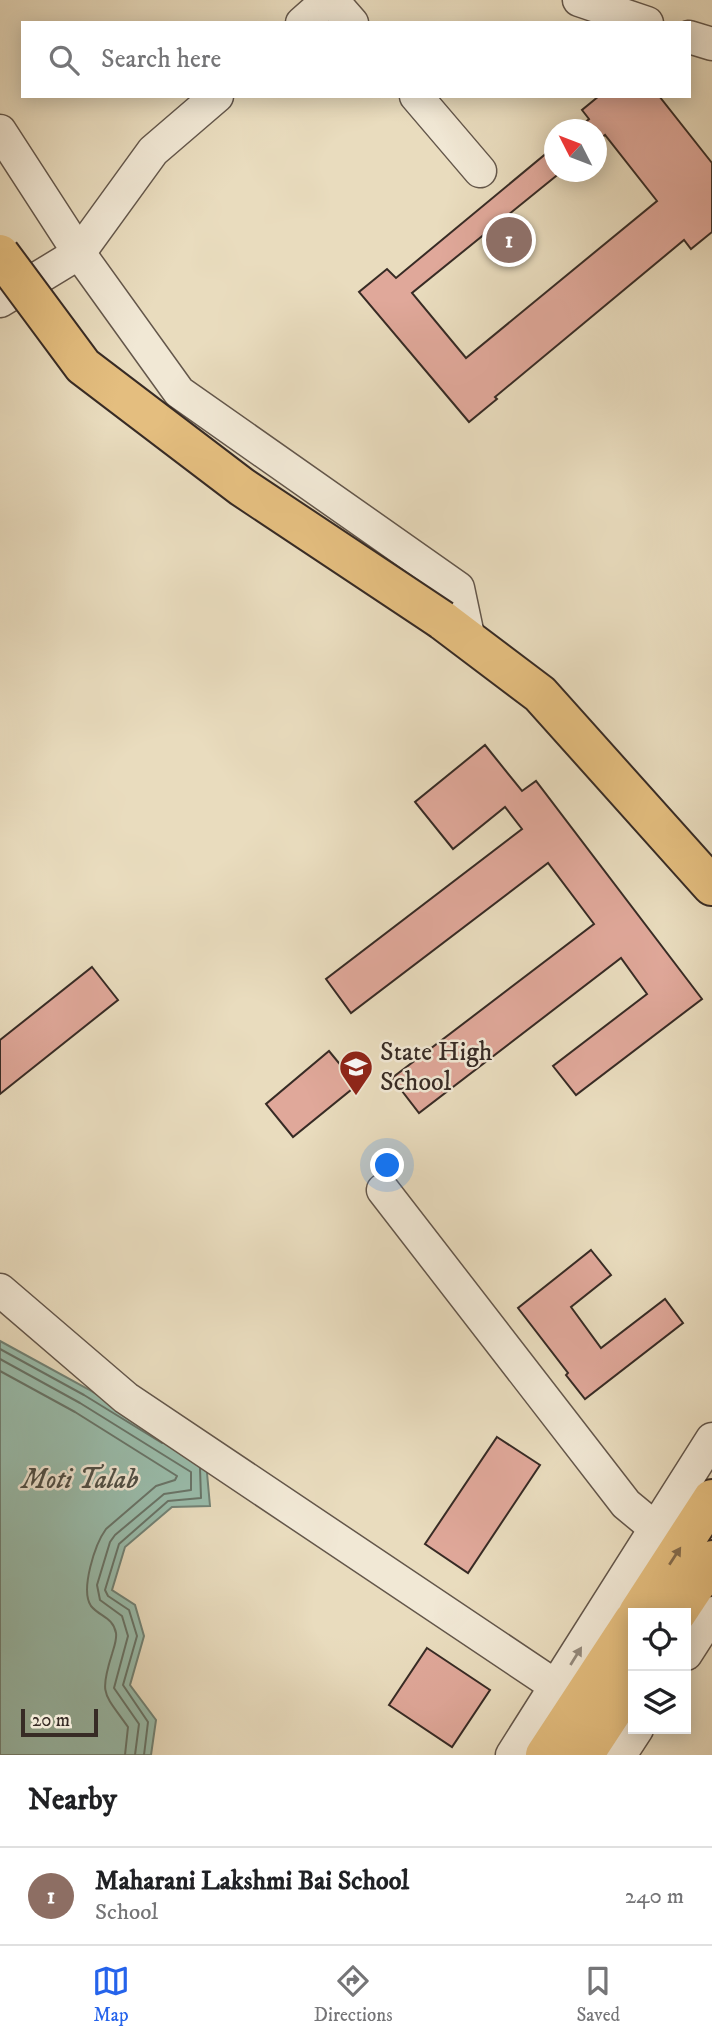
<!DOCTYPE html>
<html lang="en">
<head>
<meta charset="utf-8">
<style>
	:root { --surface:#fff; --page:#f2f2f2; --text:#202124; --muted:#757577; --line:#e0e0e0; --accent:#2563eb }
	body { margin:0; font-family:"IM FELL DW Pica",serif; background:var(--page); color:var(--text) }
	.controls { position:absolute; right:21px; bottom:21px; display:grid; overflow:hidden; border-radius:0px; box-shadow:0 4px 18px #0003 }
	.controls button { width:63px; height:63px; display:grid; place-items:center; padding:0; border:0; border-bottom:2px solid var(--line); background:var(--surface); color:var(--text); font:35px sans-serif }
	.compass { position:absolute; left:544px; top:119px; width:63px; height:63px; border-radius:50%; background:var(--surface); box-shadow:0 4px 18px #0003; rotate:312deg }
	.scale { position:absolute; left:21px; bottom:18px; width:77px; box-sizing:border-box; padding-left:7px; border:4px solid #372b25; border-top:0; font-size:19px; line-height:24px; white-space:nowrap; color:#372b25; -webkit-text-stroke:5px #f1e8d5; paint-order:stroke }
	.you { position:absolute; left:388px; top:1166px; width:24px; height:24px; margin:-18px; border:5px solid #fff; border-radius:50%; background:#1a73e8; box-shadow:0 0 0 10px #1a73e833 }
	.badge { display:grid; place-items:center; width:46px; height:46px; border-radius:50%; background:var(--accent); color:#fff; font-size:23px; font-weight:700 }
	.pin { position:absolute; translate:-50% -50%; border:4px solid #fff; box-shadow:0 2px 7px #0006 }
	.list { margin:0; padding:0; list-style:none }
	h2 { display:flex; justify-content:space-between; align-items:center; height:91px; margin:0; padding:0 28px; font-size:30px }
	h2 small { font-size:23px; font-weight:400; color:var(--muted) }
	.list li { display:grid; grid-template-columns:46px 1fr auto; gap:21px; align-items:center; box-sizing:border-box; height:98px; padding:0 28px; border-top:2px solid var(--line) }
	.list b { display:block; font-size:26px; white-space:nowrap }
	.list p { margin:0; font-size:23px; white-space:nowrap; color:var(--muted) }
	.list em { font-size:23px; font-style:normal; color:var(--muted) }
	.icon { flex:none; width:38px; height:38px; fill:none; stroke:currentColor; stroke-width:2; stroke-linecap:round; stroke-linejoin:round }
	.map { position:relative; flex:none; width:712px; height:1755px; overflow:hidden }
	.search { position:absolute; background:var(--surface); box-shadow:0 4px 18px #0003; left:21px; right:21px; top:21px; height:77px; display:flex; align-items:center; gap:18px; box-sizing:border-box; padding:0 24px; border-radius:0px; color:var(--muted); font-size:26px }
	.sheet { height:189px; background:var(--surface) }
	nav { display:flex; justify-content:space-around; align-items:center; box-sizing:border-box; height:98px; border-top:2px solid var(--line); background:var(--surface); font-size:19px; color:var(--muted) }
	nav a { display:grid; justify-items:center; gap:4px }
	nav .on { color:var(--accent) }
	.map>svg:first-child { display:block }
	.water { fill:#99bcab; stroke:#728275; stroke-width:2 }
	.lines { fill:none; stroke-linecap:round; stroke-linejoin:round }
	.shore { stroke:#687468; stroke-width:2 }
	.building { fill:#e0a89a; stroke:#372b25; stroke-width:2 }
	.minor-casing { stroke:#64574b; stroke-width:35 }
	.major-casing { stroke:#372b25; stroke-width:42 }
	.minor { stroke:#f1e8d5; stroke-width:32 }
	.major { stroke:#e4be7f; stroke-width:38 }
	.major-bridge-casing { stroke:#372b25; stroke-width:42; stroke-linecap:butt }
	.major-bridge { stroke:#e4be7f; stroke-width:38 }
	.oneway { fill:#856d4e }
	.oneway2 { fill:#948a7d }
	.labels { text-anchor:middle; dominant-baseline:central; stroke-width:5; stroke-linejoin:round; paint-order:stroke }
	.poi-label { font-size:26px; fill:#372b25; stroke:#f1e8d5; text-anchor:start }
	.water-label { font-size:28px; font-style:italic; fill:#504f46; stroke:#f1e8d5 }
</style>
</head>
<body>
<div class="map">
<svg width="712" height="1755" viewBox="0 0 712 1755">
	<rect width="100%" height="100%" fill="#e9dcbe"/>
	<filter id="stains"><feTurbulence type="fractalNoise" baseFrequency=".00286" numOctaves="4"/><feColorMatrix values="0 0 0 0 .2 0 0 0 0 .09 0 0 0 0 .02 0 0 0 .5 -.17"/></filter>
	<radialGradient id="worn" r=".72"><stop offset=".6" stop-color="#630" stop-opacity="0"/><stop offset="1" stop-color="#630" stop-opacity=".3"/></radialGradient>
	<path class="water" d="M 0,1341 L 88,1389 L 206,1462 L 210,1506 L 172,1507 L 125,1547 L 112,1590 L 135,1605 L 144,1636 L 130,1685 L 156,1720 L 151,1755 L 0,1755 Z"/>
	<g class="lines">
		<g class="shore">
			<path d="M 0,1349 L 84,1395 L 162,1443"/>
			<path d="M 0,1359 L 80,1403 L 191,1472 L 191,1490 L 164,1494 L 115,1535 L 110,1542 L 97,1585 L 100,1600 L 122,1616 L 128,1636 L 114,1688 L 139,1724 L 135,1755"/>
			<path d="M 0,1371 L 75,1412 L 177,1476 L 175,1480 L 156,1486 L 106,1529 C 95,1544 80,1590 91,1606 C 100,1617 113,1617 116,1633 C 117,1640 114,1647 112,1654 C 99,1695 104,1693 128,1727 L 125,1755"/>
			<path d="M 144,1755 L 148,1722 L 123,1685 L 137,1636 L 129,1610 L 108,1596 L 105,1590 L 119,1544 L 168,1501 L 201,1498 L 200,1468"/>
		</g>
	</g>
	<g class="building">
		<path d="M 599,96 L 659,96 L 712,163 L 712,232 L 691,249 L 684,240 L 495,397 L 497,399 L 469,422 L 359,292 L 387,269 L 396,278 L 554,147 L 554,172 L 561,172 L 412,293 L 466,358 L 657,201 L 605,135 L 596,142 L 596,130 L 576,130 L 589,119 L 582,110 Z"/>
		<path d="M 485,745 L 522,791 L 536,781 L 702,999 L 576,1095 L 553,1066 L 647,994 L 621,958 L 419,1113 L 392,1078 L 594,924 L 548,863 L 351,1013 L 326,979 L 522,829 L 505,807 L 453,849 L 415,802 Z"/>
		<path d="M 92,967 L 118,1000 L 0,1094 L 0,1040 Z"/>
		<path d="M 329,1051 L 357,1085 L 293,1137 L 266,1104 Z"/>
		<path d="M 591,1250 L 611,1275 L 571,1307 L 601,1348 L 665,1299 L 683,1323 L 585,1399 L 566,1375 L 568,1373 L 518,1308 Z"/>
		<path d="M 497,1437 L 540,1465 L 468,1573 L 425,1544 Z"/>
		<path d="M 427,1648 L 490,1690 L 452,1747 L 389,1705 Z"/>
	</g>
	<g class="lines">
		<g class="minor-casing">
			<g id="minor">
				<path d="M 332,0 L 352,23"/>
				<path d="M 579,0 L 647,23"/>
				<path d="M 302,23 L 328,0"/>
				<path d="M 689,37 L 712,44"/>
				<path d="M 416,96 L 480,171"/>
				<path d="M 0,131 L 79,253 L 179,392 L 458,588 L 469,640"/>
				<path d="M 0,301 L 79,253 L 153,151 L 217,96"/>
				<path d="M 383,1190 L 626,1504 L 655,1528"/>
				<path d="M 0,1290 L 126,1398 L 557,1687"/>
				<path d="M 686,1654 L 712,1613"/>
				<path d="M 512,1755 L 712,1439"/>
				<path d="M 620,1755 L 637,1729"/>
			</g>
		</g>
		<g class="major-casing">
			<g id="major">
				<path d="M 442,620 L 540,694 L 712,886"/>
				<path d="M 638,1613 L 712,1499"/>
				<path d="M 677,1613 L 712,1560"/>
				<path d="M 545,1755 L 633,1621"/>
				<path d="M 584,1755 L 633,1680"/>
			</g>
		</g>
		<use href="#minor" class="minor"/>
		<use href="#major" class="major"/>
		<g class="major-bridge-casing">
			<path id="major-bridge" d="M 0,254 L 83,366 L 242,487 L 442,620"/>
		</g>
		<use href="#major-bridge" class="major-bridge"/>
	</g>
	<defs><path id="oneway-solid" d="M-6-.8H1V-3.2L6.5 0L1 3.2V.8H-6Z" transform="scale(1.75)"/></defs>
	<use class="oneway" href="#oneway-solid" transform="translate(675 1556) rotate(-57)"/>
	<use class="oneway2" href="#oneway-solid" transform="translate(576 1656) rotate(-58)"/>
	<defs>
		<g id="school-pin" transform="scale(1.75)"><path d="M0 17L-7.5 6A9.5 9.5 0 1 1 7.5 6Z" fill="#8f2418" stroke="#f1e8d5"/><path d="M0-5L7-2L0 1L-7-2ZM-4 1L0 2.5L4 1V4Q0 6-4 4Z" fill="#fff"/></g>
	</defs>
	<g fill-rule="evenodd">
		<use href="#school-pin" x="356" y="1067"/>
	</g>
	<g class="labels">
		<g class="poi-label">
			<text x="380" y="1052">State High<tspan x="380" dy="30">School</tspan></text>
		</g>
		<g class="water-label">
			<text x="80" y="1479">Moti Talab</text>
		</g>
	</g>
	<rect width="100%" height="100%" filter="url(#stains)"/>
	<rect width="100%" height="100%" fill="url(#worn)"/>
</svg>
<div class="controls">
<button><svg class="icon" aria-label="locate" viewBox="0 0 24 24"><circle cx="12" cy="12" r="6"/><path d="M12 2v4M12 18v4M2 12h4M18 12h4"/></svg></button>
<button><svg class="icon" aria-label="layers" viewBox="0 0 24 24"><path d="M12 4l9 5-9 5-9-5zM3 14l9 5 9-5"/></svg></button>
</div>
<svg class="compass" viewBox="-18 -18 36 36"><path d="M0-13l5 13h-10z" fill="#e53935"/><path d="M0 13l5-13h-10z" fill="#757577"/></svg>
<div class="scale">20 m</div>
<div class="you"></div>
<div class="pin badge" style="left:509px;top:240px;background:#8d6e63">1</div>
<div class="search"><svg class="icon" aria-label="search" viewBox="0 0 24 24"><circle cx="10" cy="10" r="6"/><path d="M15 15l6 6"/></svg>Search here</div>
</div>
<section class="sheet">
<h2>Nearby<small></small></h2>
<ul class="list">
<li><span class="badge" style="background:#8d6e63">1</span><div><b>Maharani Lakshmi Bai School</b><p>School</p></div><em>240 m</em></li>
</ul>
</section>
<nav>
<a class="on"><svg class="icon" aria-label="map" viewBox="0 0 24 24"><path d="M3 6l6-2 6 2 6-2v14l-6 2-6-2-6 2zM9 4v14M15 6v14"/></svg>Map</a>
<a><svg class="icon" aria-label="directions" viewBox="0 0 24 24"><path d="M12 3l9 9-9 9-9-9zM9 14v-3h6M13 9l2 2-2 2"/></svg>Directions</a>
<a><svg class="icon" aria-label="saved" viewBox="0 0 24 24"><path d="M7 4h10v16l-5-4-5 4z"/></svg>Saved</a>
</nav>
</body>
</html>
